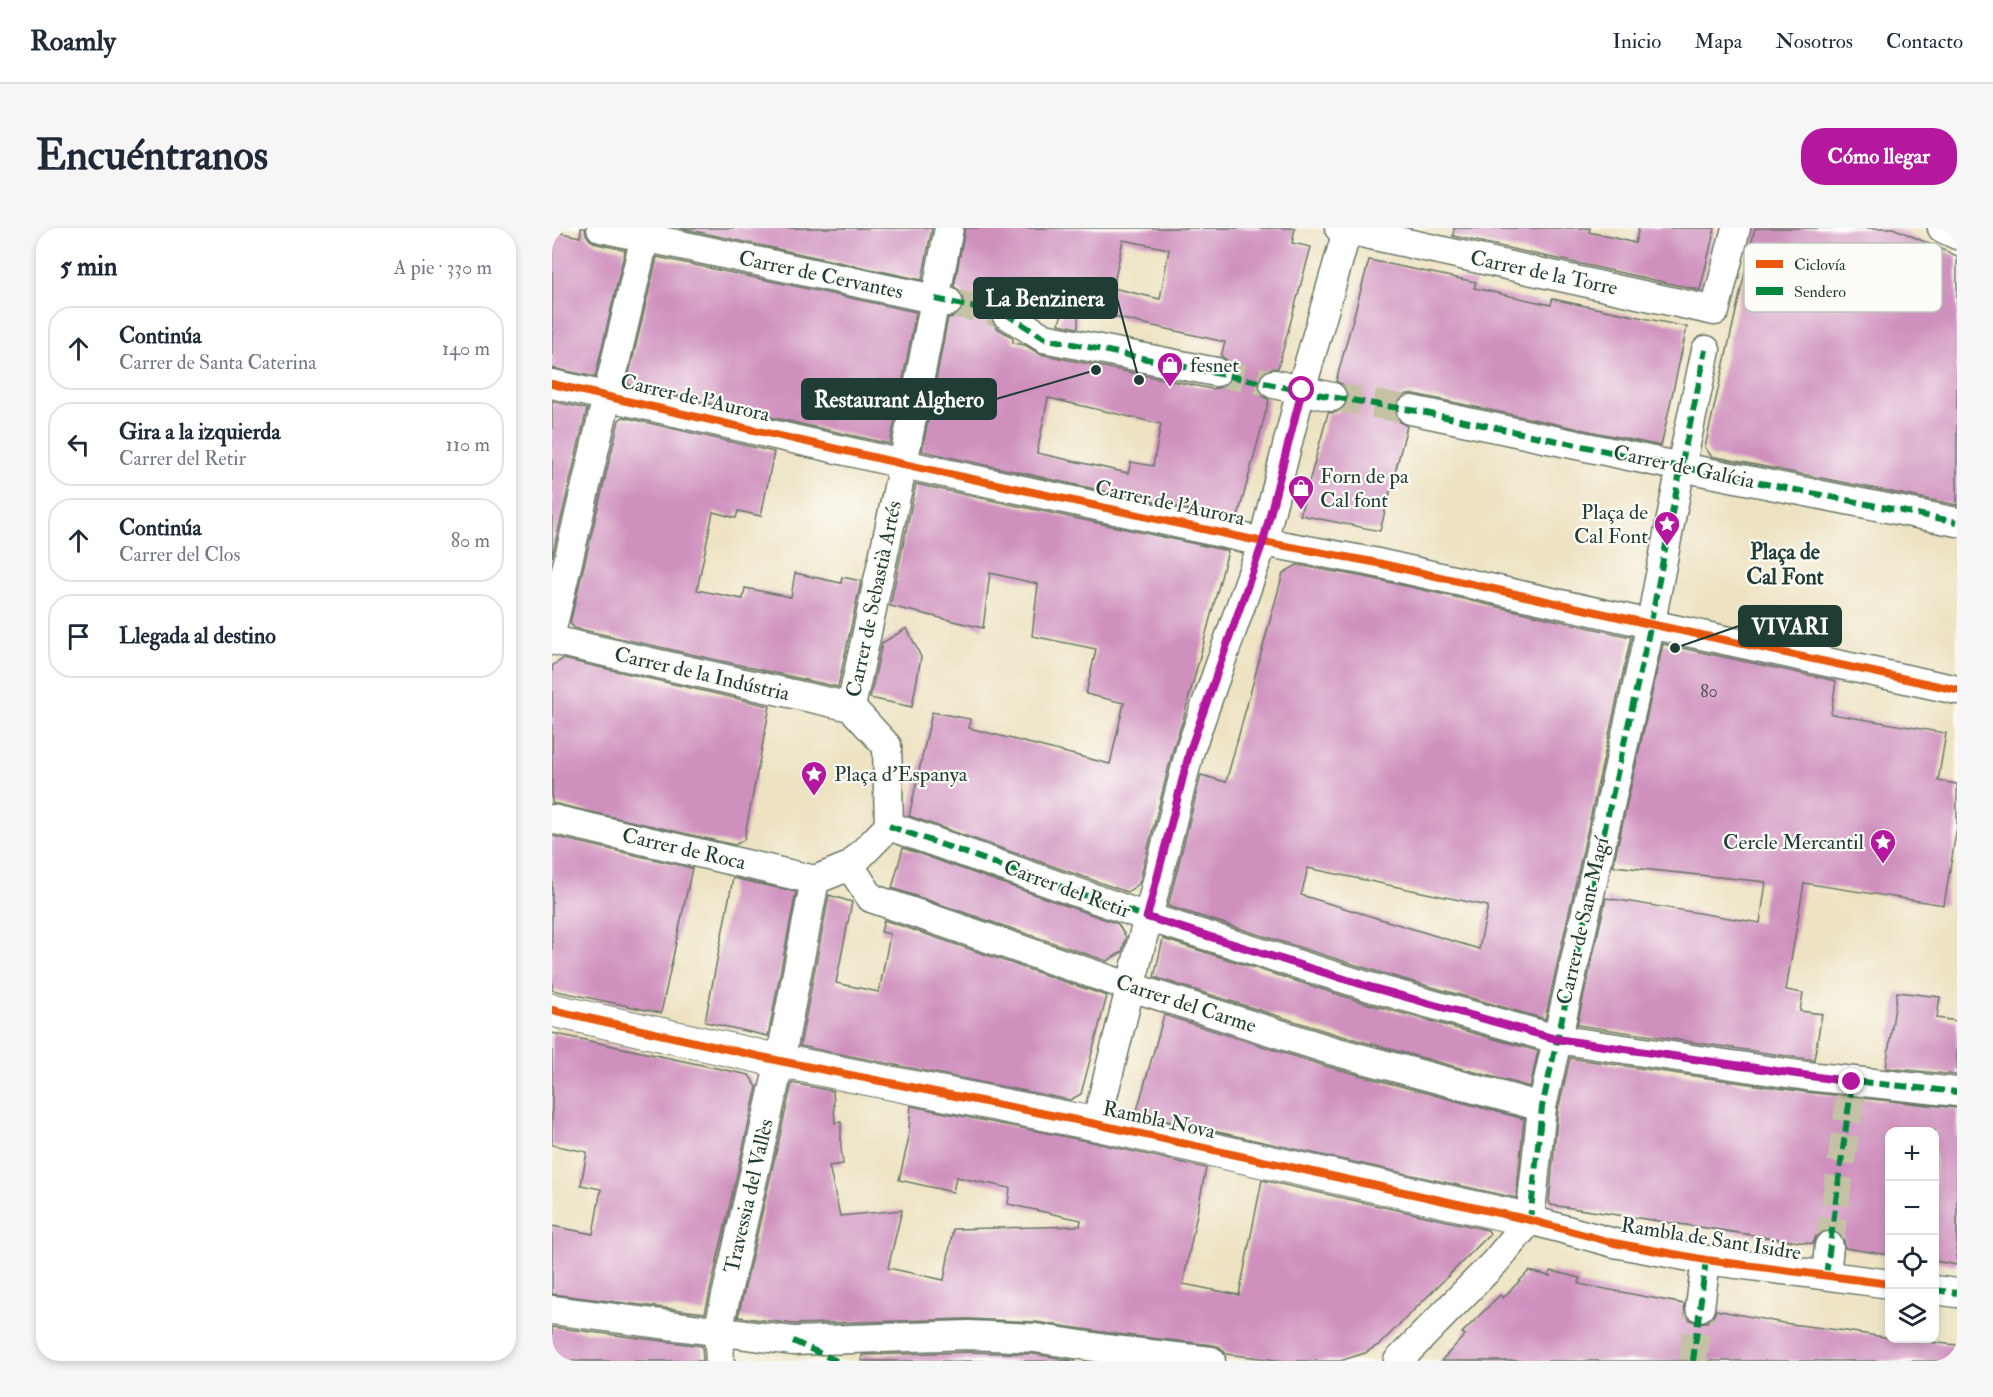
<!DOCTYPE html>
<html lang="es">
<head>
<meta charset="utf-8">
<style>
	:root { --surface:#fff; --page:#f6f6f7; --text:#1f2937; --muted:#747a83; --line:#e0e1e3; --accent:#b5179e }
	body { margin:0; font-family:"IM FELL Double Pica",serif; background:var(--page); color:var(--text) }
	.controls { position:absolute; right:18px; bottom:18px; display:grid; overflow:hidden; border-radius:12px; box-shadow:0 3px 9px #0003 }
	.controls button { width:54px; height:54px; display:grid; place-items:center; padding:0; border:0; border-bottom:2px solid var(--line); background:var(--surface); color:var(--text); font:30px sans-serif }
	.stop { position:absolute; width:18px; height:18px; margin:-14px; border:4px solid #b5179e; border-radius:50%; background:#fff }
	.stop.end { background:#b5179e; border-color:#fff; box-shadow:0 2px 6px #0008 }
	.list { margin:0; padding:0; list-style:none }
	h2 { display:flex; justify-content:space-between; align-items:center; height:78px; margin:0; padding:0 24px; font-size:26px }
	h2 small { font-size:20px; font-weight:400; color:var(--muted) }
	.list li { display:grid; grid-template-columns:39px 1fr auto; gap:18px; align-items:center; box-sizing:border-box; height:84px; margin:0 12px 12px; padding:0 12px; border:2px solid var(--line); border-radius:24px }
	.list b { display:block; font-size:22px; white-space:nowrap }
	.list p { margin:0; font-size:20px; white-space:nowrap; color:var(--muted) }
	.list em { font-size:20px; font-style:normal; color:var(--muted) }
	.icon { flex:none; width:33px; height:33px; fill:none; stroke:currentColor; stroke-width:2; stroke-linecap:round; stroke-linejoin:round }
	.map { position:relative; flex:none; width:1405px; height:1133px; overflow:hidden; border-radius:24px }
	header { display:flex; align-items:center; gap:36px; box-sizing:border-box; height:84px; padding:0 30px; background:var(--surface); border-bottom:2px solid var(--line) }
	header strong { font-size:28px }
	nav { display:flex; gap:33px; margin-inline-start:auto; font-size:21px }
	.intro { display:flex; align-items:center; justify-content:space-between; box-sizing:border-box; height:144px; padding:0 36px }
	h1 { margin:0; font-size:42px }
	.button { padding:15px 27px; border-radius:24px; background:var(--accent); color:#fff; font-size:21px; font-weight:700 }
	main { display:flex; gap:36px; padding:0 36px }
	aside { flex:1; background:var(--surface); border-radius:24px; box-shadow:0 3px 9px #0003 }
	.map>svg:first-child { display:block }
	.building { fill:#cf90be; fill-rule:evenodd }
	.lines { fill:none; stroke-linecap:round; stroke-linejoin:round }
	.street-tunnel { stroke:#c4c1a5; stroke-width:28; stroke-dasharray:28 14; stroke-linecap:butt }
	.street-casing { stroke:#677765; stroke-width:31 }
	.secondary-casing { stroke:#677765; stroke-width:35 }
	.street { stroke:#fff; stroke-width:28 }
	.secondary { stroke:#fff; stroke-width:33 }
	.quiet { stroke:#00873e; stroke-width:6; stroke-dasharray:12 6; stroke-linecap:butt }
	.cycleway-casing { stroke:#fdfcf7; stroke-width:11 }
	.cycleway { stroke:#e8590c; stroke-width:8 }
	.route { stroke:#b5179e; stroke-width:8 }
	.labels { text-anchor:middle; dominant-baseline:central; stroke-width:4.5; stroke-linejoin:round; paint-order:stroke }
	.number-label { font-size:18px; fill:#4b5256 }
	.street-label { font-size:21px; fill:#1f3d34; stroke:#fdfcf7 }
	.poi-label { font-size:21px; fill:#1f3d34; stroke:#fdfcf7; text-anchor:start }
	.neighbourhood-label { font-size:22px; font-weight:bold; fill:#1f3d34; stroke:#fdfcf7 }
	.key { fill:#fdfcf7; stroke:#bac3bc; stroke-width:1.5 }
	.key-label { font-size:16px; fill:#1f3d34 }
	.leader { fill:none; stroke:#1f3d34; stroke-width:2 }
	.callout-dot { fill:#1f3d34; stroke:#fdfcf7; stroke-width:2 }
	.callout { fill:#1f3d34; stroke:#1f3d34; stroke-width:2 }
	.callout-label { font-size:22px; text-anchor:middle; font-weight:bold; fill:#fff }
</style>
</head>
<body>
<header>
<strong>Roamly</strong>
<nav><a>Inicio</a><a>Mapa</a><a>Nosotros</a><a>Contacto</a></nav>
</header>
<div class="intro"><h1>Encuéntranos</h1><a class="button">Cómo llegar</a></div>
<main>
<aside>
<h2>5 min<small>A pie · 330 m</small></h2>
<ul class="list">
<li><svg class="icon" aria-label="ahead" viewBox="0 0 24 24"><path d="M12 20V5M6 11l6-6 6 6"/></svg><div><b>Continúa</b><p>Carrer de Santa Caterina</p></div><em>140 m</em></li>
<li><svg class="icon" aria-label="left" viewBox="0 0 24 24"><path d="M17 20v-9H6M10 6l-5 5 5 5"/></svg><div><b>Gira a la izquierda</b><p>Carrer del Retir</p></div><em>110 m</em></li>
<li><svg class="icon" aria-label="ahead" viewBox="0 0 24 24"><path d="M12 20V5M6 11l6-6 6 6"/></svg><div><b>Continúa</b><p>Carrer del Clos</p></div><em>80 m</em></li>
<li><svg class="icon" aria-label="arrive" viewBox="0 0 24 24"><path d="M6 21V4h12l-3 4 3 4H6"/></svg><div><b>Llegada al destino</b></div></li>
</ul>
</aside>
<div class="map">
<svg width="1405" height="1133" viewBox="0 0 1405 1133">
	<rect width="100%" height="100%" fill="#fdfcf7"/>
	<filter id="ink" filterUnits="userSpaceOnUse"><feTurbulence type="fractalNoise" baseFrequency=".0167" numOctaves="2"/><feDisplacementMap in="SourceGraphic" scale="12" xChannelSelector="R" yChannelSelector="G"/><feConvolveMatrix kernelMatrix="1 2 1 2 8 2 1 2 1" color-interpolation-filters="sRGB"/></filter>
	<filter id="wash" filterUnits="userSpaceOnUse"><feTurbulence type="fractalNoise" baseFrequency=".008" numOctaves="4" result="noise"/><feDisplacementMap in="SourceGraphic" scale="24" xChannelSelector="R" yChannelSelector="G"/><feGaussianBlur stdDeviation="1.35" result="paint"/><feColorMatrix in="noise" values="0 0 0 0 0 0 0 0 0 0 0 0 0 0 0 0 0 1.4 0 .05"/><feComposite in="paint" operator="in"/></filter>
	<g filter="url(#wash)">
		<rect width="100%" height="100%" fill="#ede2c1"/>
		<g id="blocks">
			<g class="building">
				<path d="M 29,0 L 33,0 L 34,6 L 38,12 L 45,16 L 73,22 L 43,149 L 0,140 L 0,3 L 28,9 Z"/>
				<path d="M 128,0 L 380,0 L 370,52 Z"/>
				<path d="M 413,0 L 743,0 L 740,15 L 759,19 L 726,140 L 717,141 L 710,144 L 706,152 L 706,161 L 710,168 L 717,172 L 685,292 L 370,223 L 396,90 L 402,89 L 408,85 L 412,77 L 411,68 L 407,62 L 402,59 ZM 571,12 L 617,21 L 608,71 L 561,60 ZM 461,66 L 512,78 L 507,96 L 526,100 L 526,81 L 673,114 L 669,128 L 675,132 L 679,138 L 680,148 L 677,154 L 670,159 L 660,161 L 488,126 L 473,117 L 461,115 L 461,110 L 445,100 L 439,93 L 438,85 L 440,77 L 447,71 L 454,70 L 461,71 ZM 496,170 L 609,196 L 601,238 L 579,234 L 576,245 L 485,225 Z"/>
				<path d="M 902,0 L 1038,0 L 1037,4 L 1083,15 L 1087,0 L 1163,0 L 1148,62 L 901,8 Z"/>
				<path d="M 1203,0 L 1341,0 L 1405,28 L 1405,277 L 1159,228 L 1153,219 Z"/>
				<path d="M 105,29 L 364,84 L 338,216 L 77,157 L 75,154 Z"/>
				<path d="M 817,32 L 924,54 L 922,60 L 999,77 L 1000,71 L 1135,99 L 1109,218 L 862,166 L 854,166 L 847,171 L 843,179 L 844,188 L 848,194 L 855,198 L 828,303 L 748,287 L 776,185 L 785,184 L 792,180 L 796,173 L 795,164 L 792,157 L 784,153 Z"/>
				<path d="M 0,173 L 35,181 L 0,329 Z"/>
				<path d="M 71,189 L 222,224 L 209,288 L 186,283 L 184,290 L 161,284 L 145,362 L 191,371 L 193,360 L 239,369 L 243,345 L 289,355 L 290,349 L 309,353 L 286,459 L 22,400 L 18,395 L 67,192 Z"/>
				<path d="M 364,256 L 676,323 L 631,492 L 622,518 L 587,656 L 575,664 L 357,588 L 380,484 L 418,491 L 417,500 L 558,536 L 572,475 L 534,466 L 544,421 L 480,408 L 486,356 L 438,345 L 431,400 L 338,378 Z"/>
				<path d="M 745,337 L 818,350 L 1079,409 L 993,791 L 823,743 L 616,678 L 649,547 L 674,554 L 731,345 ZM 756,640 L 936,678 L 927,721 L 749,667 Z"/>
				<path d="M 355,400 L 369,429 L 360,479 L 318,470 L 330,415 Z"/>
				<path d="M 1111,416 L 1284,453 L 1279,486 L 1394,505 L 1386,553 L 1405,556 L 1405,599 L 1392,677 L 1252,655 L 1234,762 L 1251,765 L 1248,783 L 1270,786 L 1262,832 L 1025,797 L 1054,670 L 1208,695 L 1214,654 L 1061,638 Z"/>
				<path d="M 11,431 L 218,478 L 192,612 L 183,617 L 0,575 L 0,443 L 1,437 Z"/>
				<path d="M 0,608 L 140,640 L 109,785 L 0,762 Z"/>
				<path d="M 351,620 L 566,696 L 574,709 L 570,724 L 555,733 L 340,660 Z"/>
				<path d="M 181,650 L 244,664 L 216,808 L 153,794 Z"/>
				<path d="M 277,667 L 300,674 L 284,755 L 327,764 L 338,706 L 329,704 L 332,692 L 555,768 L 529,866 L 518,872 L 248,818 Z"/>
				<path d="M 611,711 L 813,775 L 986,823 L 978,859 L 783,806 L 602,749 Z"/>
				<path d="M 1345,764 L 1388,769 L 1385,790 L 1405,793 L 1405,847 L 1334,840 Z"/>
				<path d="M 612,787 L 773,838 L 972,891 L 964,970 L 584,886 Z"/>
				<path d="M 0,805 L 197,847 L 205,859 L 153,1085 L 0,1066 L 0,998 L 41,1006 L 49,961 L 29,957 L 35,924 L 0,917 Z"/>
				<path d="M 1018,830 L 1253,864 L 1405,880 L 1405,1037 L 1383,1033 L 1383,903 L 1338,903 L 1338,1027 L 1293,1020 L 1292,1011 L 1286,1004 L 1279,1002 L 1270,1003 L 1264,1008 L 1261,1016 L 999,977 L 997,974 L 1006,882 Z"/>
				<path d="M 240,855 L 281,863 L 283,895 L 289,894 L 289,920 L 291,936 L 277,938 L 288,988 L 350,982 L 336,1040 L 392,1052 L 401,1001 L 528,998 L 529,992 L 456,976 L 458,960 L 404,949 L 401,964 L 347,952 L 356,914 L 359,878 L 540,914 L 654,940 L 631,1056 L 687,1067 L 710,952 L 936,1002 L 938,1006 L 828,1116 L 813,1125 L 788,1133 L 733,1133 L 674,1126 L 668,1119 L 661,1117 L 564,1106 L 484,1094 L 416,1091 L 242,1096 L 186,1089 Z"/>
				<path d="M 977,1043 L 998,1048 L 999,1043 L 1028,1050 L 1027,1056 L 1132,1076 L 1133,1086 L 1138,1092 L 1145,1095 L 1155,1094 L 1161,1089 L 1164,1082 L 1231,1095 L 1294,1103 L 1338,1110 L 1405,1117 L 1405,1133 L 889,1133 L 913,1107 L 910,1105 L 948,1067 L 951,1070 Z"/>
				<path d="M 0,1099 L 150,1118 L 151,1133 L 0,1133 Z"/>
				<path d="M 417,1124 L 481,1126 L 525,1133 L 310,1133 L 310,1127 Z"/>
			</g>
		</g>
	</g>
	<g filter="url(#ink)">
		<use href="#blocks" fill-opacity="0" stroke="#677765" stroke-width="1.5"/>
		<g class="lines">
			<g class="street-tunnel">
				<path d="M 396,74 L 454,86"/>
				<path d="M 664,144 L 722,156"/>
				<path d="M 780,169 L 859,182"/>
				<path d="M 1277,1018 L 1299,865"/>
				<path d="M 1141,1133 L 1148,1079"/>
			</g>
			<g class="street-casing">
				<g id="street">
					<path d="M 49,0 L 396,74"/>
					<path d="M 787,0 L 1163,83 L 1184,0"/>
					<path d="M 1390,0 L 1405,7"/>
					<path d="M 454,86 L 492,110 L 664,144"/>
					<path d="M 0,156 L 351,236 L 711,314 L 821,334 L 1098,396 L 1405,462"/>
					<path d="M 722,156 L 780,169"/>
					<path d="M 859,182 L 1129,239 L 1405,294"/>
					<path d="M 0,401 L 95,0"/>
					<path d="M 0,412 L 299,479"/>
					<path d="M 0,591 L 263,652"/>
					<path d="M 337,598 L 595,689 L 818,759 L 1004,811 L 1255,848 L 1405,864"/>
					<path d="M 298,638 L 319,670 L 579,759 L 778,822 L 990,879"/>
					<path d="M 544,896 L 638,522 L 711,314 L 749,162 L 796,0"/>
					<path d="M 978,992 L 990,879 L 1096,409 L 1129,239 L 1154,122"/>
					<path d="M 978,992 L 1062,1015 L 1154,1032 L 1338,1056"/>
					<path d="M 1274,1047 L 1277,1018"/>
					<path d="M 1382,1062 L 1405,1065"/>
					<path d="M 1148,1079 L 1154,1032"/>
					<path d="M 0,1082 L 241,1113 L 417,1107 L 483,1110 L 562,1122 L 659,1133"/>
					<path d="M 168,1133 L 166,1103 L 228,833 L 263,652 L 298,638 L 337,598 L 335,518 L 299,479 L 351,236 L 397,0"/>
					<path d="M 846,1133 L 943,1034 L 978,992"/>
				</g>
			</g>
			<g class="secondary-casing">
				<path id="secondary" d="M 0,782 L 228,833 L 544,896 L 978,992"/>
			</g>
			<use href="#street" class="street"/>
			<use href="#secondary" class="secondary"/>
			<g class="quiet">
				<path d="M 383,71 L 454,86 L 492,110 L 780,169 L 865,183 L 1129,239 L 1405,294"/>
				<path d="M 337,598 L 595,689 L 818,759 L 1004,811 L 1255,848 L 1405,864"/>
				<path d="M 980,993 L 978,992 L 990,879 L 1096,409 L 1129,239 L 1154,122"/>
				<path d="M 1274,1047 L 1300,854"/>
				<path d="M 1382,1062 L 1405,1065"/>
				<path d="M 241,1113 L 285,1133"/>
				<path d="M 1141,1133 L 1154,1032"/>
			</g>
			<g class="cycleway-casing">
				<g id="cycleway">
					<path d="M 0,156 L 351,236 L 711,314 L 821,334 L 1098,396 L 1405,462"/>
					<path d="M 0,782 L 228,833 L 544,896 L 978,992 L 1062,1015 L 1154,1032 L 1338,1056"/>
				</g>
			</g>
			<use href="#cycleway" class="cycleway"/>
		</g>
	</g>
	<g class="lines" filter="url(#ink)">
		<path class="route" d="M 750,162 L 711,314 L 638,522 L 595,689 L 818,759 L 1004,811 L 1300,854"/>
	</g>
	<defs>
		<g id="shop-pin" transform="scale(1.35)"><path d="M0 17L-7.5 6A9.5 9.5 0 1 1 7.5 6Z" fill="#b5179e" stroke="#fdfcf7"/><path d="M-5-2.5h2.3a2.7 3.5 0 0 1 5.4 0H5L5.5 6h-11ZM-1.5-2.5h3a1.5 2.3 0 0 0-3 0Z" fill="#fff"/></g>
		<g id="sight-pin" transform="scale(1.35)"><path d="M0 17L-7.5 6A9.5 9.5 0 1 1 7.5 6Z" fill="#b5179e" stroke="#fdfcf7"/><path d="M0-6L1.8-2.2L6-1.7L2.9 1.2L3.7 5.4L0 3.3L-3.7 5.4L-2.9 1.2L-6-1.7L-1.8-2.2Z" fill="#fff"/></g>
	</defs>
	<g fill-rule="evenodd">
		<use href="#shop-pin" x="618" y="137"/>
		<use href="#shop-pin" x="749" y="260"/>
		<use href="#sight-pin" x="1115" y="296"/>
		<use href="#sight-pin" x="262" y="546"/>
		<use href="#sight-pin" x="1331" y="614"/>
	</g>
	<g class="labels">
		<g class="number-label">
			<text x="1157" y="463">80</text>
		</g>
		<g class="street-label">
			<text transform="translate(992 45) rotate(12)">Carrer de la Torre</text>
			<text transform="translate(269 47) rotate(12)">Carrer de Cervantes</text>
			<text transform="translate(143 170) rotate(13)">Carrer de l'Aurora</text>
			<text transform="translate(1132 239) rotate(12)">Carrer de Galícia</text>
			<text transform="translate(618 275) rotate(12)">Carrer de l'Aurora</text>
			<text transform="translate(322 371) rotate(-78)">Carrer de Sebastià Artés</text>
			<text transform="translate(150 446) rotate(13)">Carrer de la Indústria</text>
			<text transform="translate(132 621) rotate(13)">Carrer de Roca</text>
			<text transform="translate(515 661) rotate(20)">Carrer del Retir</text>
			<text transform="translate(1031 693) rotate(-77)">Carrer de Sant Magí</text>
			<text transform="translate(634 776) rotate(18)">Carrer del Carme</text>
			<text transform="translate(607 892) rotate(12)">Rambla Nova</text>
			<text transform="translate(197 968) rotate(-77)">Travessia del Vallès</text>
			<text transform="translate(1159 1011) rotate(9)">Rambla de Sant Isidre</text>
		</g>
		<g class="poi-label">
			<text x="638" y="137">fesnet</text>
			<text x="768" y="248">Forn de pa<tspan x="768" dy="24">Cal font</tspan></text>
			<text x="1096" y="284" text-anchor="end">Plaça de<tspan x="1096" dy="24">Cal Font</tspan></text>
			<text x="282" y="546">Plaça d'Espanya</text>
			<text x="1312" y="614" text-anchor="end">Cercle Mercantil</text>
		</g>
		<g class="neighbourhood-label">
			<text x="1233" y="324">Plaça de<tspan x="1233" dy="25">Cal Font</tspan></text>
		</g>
	</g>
	<rect x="1192" y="15" width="198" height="69" rx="9" class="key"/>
	<rect x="1204" y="32" width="27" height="8" fill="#e8590c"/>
	<rect x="1204" y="59" width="27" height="8" fill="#00873e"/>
	<g class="key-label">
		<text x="1242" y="42">Ciclovía</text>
		<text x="1242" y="69">Sendero</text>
	</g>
	<path class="leader" d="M587 152L565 70M544 142L444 171M1123 420L1187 398"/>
	<g class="callout-dot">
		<circle cx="587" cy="152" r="6"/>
		<circle cx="544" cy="142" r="6"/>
		<circle cx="1123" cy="420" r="6"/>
	</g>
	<g class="callout">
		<rect x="422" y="50" width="143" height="40" rx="6"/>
		<rect x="250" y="151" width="194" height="40" rx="6"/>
		<rect x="1187" y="378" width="102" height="40" rx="6"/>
	</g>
	<g class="callout-label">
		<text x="493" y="78">La Benzinera</text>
		<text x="347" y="179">Restaurant Alghero</text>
		<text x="1238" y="406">VIVARI</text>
	</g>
</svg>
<div class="controls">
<button>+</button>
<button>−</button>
<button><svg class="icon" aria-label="locate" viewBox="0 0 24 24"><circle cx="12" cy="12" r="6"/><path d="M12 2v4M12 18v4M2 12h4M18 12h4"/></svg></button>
<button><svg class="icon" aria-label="layers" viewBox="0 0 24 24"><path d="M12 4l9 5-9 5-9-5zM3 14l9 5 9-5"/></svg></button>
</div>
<div class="stop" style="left:750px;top:162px"></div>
<div class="stop end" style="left:1300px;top:854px"></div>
</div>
</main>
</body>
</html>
